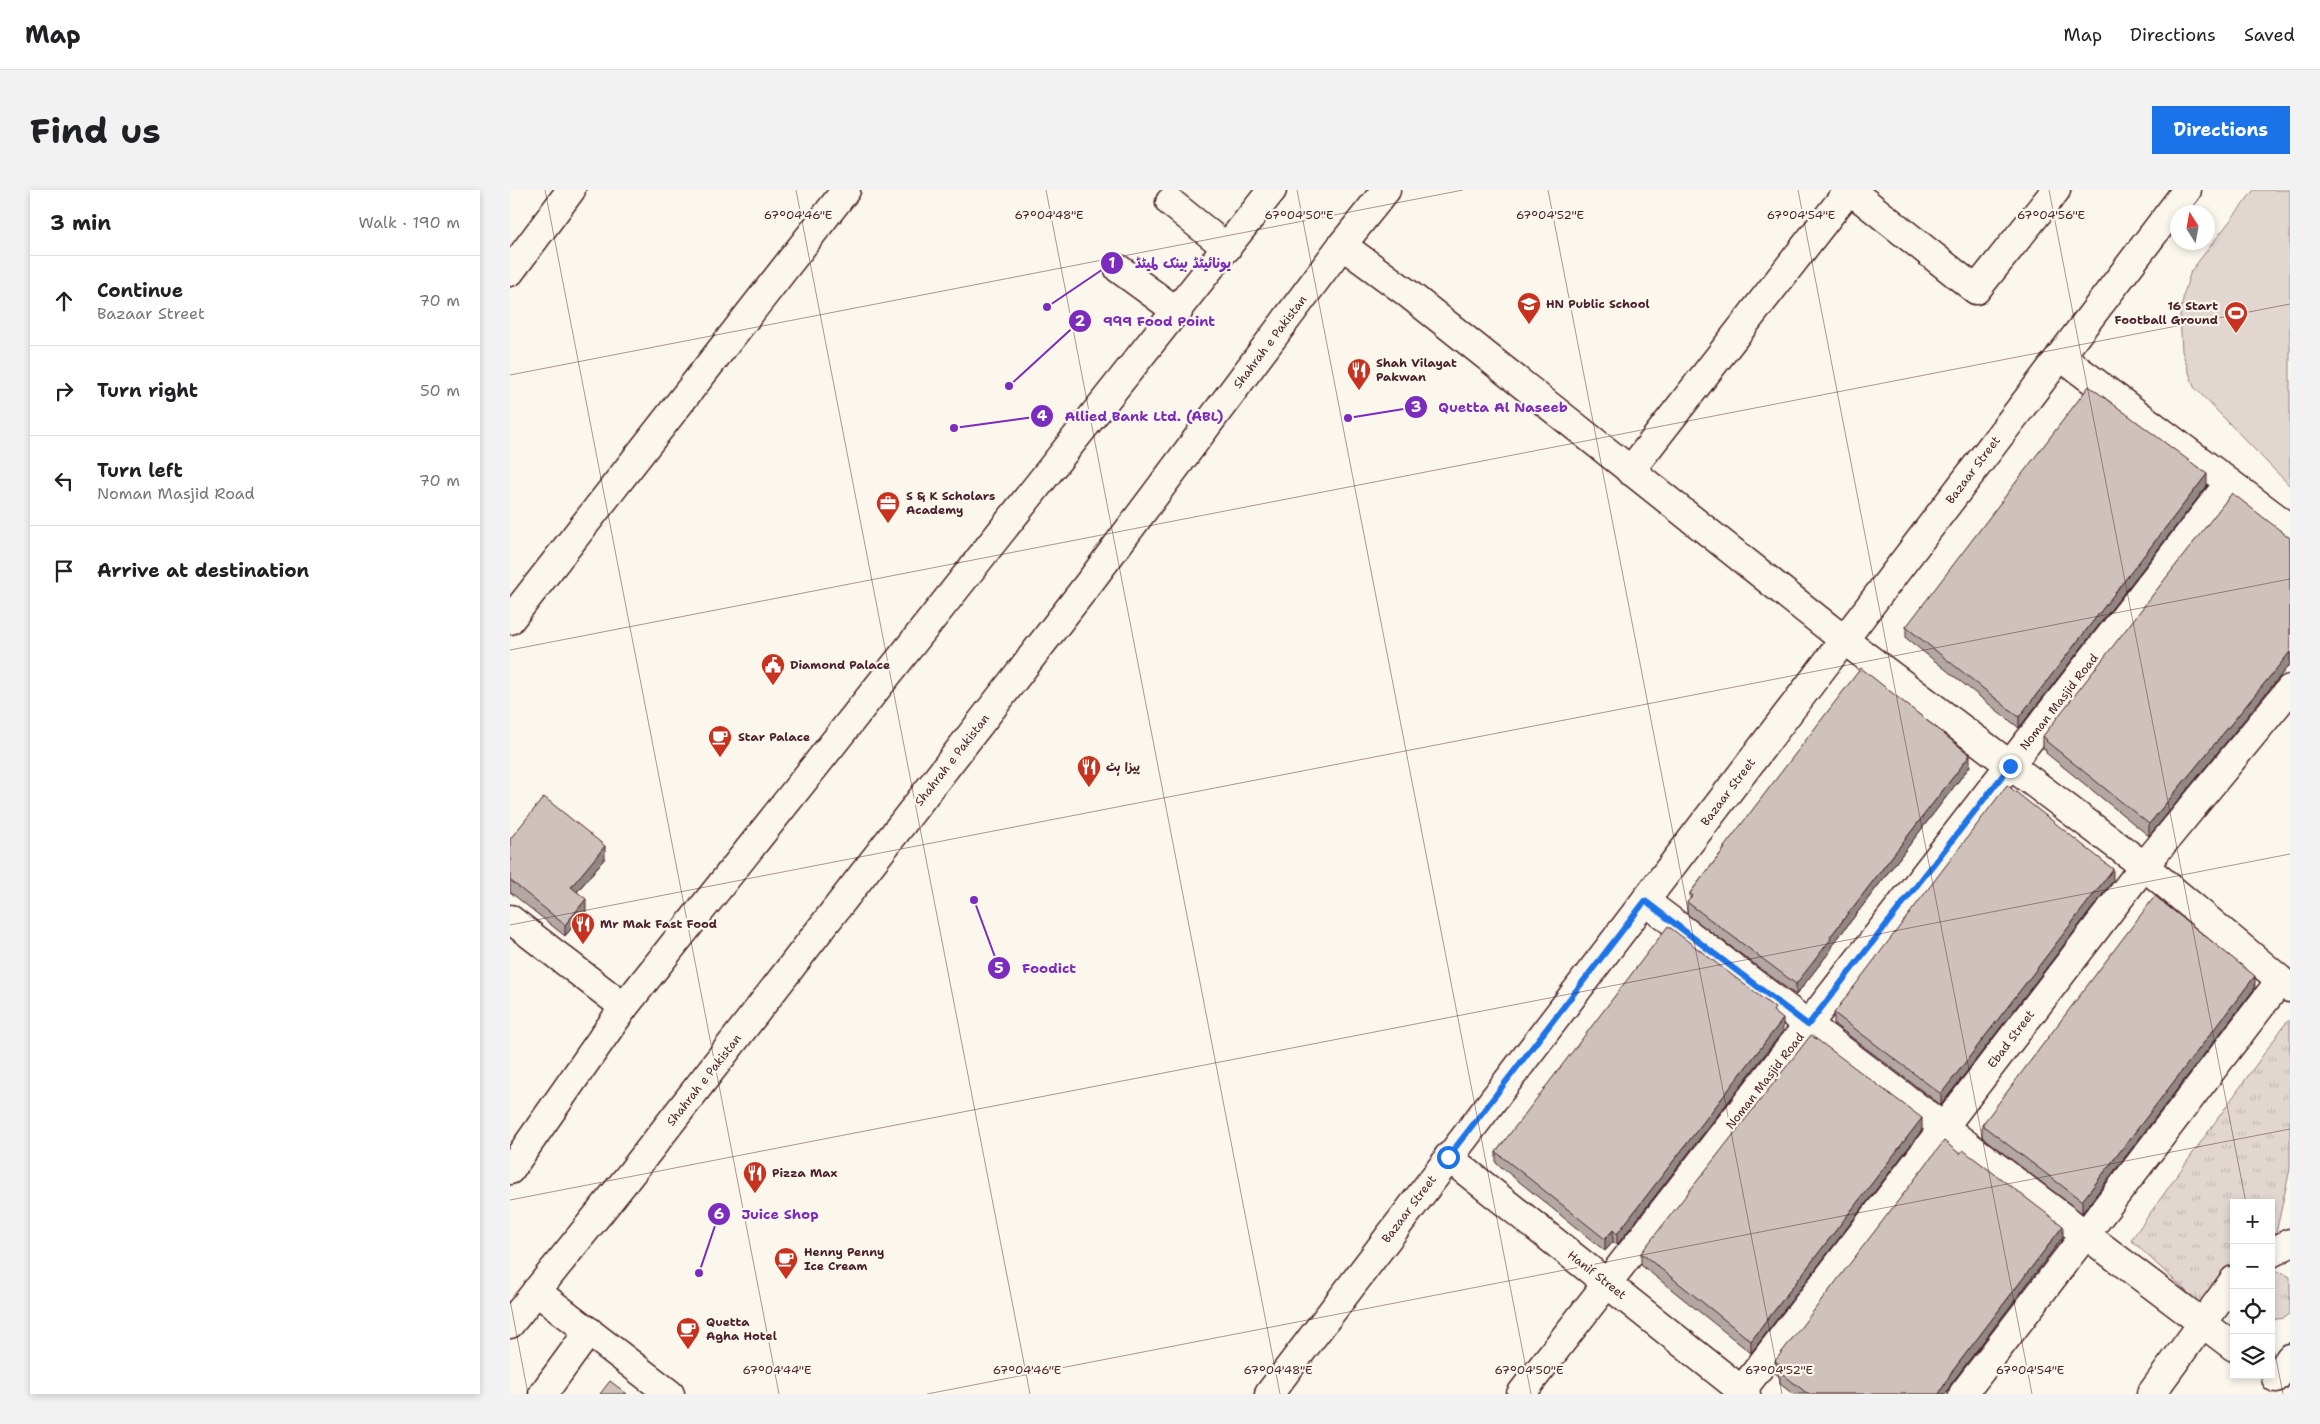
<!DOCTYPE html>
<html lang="en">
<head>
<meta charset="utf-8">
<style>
	:root { --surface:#fff; --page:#f2f2f2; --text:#202124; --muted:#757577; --line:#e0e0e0; --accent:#1a73e8 }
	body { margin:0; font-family:"Shantell Sans","Playpen Sans Arabic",sans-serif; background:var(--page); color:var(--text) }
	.controls { position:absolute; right:15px; bottom:15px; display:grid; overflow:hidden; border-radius:0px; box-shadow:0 2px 8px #0003 }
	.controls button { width:45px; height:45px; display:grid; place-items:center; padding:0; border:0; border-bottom:1px solid var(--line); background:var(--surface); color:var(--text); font:25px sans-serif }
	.compass { position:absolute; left:1660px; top:15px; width:45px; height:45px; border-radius:50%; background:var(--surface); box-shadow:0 2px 8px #0003; rotate:349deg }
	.stop { position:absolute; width:15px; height:15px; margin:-11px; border:4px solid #1a73e8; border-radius:50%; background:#fff }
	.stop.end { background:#1a73e8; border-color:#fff; box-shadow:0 1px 5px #0008 }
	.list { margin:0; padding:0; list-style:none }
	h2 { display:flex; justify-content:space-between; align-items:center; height:65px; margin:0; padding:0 20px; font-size:21px }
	h2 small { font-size:16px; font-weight:400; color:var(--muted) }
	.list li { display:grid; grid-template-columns:32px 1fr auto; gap:15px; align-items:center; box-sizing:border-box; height:90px; padding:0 20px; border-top:1px solid var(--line) }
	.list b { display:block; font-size:19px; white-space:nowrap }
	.list p { margin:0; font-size:16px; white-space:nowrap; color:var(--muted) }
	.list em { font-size:16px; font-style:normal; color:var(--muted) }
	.icon { flex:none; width:28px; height:28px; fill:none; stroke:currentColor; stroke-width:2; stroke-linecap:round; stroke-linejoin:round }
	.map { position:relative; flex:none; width:1780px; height:1204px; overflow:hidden; border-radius:0px }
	header { display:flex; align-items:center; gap:30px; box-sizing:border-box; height:70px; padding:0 25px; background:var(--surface); border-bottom:1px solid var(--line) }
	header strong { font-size:24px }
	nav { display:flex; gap:28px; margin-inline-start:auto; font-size:18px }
	.intro { display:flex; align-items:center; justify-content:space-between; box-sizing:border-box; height:120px; padding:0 30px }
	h1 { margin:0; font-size:35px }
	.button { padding:12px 22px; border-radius:0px; background:var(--accent); color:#fff; font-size:18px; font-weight:700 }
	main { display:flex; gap:30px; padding:0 30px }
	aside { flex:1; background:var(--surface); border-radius:0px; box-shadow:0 2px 8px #0003 }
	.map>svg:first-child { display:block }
	.grass { fill:url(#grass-tufts); stroke:#967b7e }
	.pitch { fill:#e2d7d0; stroke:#967b7e }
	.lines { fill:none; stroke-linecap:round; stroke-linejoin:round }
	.street-casing { stroke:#4a1f2b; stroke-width:31 }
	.secondary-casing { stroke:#4a1f2b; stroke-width:31 }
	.highway-casing { stroke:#4a1f2b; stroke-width:31 }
	.street { stroke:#fbf7ec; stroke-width:28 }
	.secondary { stroke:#fbf7ec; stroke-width:28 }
	.highway { stroke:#fbf7ec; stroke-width:28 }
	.wall { fill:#b2a7a2; stroke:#4a1f2b }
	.shaded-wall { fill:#918884; stroke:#4a1f2b }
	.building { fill:#cfc2bc; stroke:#4a1f2b }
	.route { stroke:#1a73e8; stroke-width:6 }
	.ticks { fill:none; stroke:#4a1f2b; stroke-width:1; stroke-opacity:0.45 }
	.labels { text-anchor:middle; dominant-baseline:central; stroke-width:4.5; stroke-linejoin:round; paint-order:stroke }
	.poi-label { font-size:12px; font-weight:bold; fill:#4a1f2b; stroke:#fbf7ec; text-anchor:start }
	.street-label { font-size:12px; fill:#4a1f2b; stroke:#fbf7ec }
	.ticks-label { font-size:12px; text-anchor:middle; fill:#4a1f2b; stroke:#fbf7ec; stroke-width:4.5; stroke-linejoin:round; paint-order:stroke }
	.leader { fill:none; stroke:#7b2cbf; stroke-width:2 }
	.callout-dot { fill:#7b2cbf; stroke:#fbf7ec; stroke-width:2 }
	.mark-label { font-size:15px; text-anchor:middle; font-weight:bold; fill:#fff }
	.callout-label { font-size:14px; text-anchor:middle; font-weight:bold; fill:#7b2cbf; stroke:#fbf7ec; stroke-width:4.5; stroke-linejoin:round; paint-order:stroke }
</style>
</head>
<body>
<header>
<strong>Map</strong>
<nav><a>Map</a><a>Directions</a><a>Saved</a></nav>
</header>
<div class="intro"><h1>Find us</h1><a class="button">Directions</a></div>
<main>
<aside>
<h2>3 min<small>Walk · 190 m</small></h2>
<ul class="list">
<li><svg class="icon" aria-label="ahead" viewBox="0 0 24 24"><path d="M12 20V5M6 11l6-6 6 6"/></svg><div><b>Continue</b><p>Bazaar Street</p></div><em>70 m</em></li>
<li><svg class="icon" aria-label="right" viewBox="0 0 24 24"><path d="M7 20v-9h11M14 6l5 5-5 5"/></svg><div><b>Turn right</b></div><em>50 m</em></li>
<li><svg class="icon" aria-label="left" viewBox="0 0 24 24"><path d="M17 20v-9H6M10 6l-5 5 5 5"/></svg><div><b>Turn left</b><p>Noman Masjid Road</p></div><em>70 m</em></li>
<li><svg class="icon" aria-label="arrive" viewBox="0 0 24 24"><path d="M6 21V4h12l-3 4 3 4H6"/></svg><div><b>Arrive at destination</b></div></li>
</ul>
</aside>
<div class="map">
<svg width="1780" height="1204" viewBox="0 0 1780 1204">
	<defs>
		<pattern id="grass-tufts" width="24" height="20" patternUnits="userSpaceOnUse" patternTransform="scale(1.25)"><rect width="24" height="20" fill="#e2d7d0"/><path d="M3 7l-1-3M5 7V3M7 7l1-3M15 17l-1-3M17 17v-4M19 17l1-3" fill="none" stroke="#c3b8b3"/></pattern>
	</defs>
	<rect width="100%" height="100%" fill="#fbf7ec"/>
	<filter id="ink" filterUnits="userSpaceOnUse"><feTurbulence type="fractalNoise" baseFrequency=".02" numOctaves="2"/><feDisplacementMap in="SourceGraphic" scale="10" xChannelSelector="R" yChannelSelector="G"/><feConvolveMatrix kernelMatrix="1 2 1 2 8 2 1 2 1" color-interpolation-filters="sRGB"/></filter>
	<g filter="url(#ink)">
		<g class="grass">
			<path d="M 1778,830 L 1780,832 L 1780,979 L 1766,1043 L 1761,1046 L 1761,1013 L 1724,1013 L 1724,1071 L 1692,1116 L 1621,1050 Z"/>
			<path d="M 1761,1081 L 1773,1083 L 1780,1087 L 1780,1124 L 1774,1128 L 1761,1130 Z"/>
		</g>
		<path class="pitch" d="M 1744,0 L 1780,0 L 1780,296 L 1684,197 L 1672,161 L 1670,126 L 1674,103 L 1681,81 Z"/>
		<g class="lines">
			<g class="street-casing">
				<g id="street">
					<path d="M 1340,0 L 1466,100 L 1546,0"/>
					<path d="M 832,55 L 896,102 L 1334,450 L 1634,676 L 1780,798"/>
					<path d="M 0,82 L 61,0"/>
					<path d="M 1550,166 L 1780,338"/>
					<path d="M 1120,281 L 1339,0"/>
					<path d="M 0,430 L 336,0"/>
					<path d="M 1135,711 L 1724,1157"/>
					<path d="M 0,729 L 114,817"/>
					<path d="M 938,967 L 1236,1204"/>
					<path d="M 1761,1063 L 1780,1053"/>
					<path d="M 26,1101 L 160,1204"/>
					<path d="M 1766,1188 L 1780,1168"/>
					<path d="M 759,1204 L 1677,0"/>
					<path d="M 1011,1204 L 1719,293"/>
					<path d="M 1229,1204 L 1634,676 L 1780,499"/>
					<path d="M 1453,1204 L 1770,791"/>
					<path d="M 1641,1204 L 1724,1090"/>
				</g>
			</g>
			<g class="secondary-casing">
				<path id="secondary" d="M 33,1204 L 79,1141"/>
			</g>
			<g class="highway-casing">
				<g id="highway">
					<path d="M 660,12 L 717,58"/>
					<path d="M 609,79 L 668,122"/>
					<path d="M 0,980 L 114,817 L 762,0"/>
					<path d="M 0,1134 L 119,986 L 582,389 L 832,55 L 876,0"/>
				</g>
			</g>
			<use href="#street" class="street"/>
			<use href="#secondary" class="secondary"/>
			<use href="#highway" class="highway"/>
		</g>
		<g class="wall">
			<path d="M 1697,296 L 1509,538 L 1396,448 L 1396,437 Z"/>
			<path d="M 1780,348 L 1780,474 L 1639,646 L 1536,563 L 1536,560 L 1533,558 L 1533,546 Z"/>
			<path d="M 1460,576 L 1321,757 L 1321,760 L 1286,805 L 1177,724 L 1177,712 L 1180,709 L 1180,703 L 1214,659 L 1214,657 Z"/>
			<path d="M 0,649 L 95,668 L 67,702 L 76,721 L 55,746 L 0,702 Z"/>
			<path d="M 1603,691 L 1431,915 L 1324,834 L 1324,823 Z"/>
			<path d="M 1745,798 L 1572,1023 L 1472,947 L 1472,935 Z"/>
			<path d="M 1265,823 L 1273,841 L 1107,1055 L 1103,1052 L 1095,1061 L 986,973 L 986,962 Z"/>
			<path d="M 1412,940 L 1241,1163 L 1131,1075 L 1131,1063 Z"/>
			<path d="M 1553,1047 L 1441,1194 L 1436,1204 L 1283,1204 L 1270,1194 L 1270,1187 L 1265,1183 L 1265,1171 Z"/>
		</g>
		<g class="shaded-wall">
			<path d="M 1697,284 L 1697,296 L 1509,538 L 1509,527 Z"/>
			<path d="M 1780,462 L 1780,474 L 1639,646 L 1639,634 Z"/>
			<path d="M 1460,565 L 1460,576 L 1321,757 L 1321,760 L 1286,805 L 1286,794 L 1320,747 Z"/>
			<path d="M 95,656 L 95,668 L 61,709 L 61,697 Z"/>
			<path d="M 1603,679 L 1603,691 L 1431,915 L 1431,904 Z"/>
			<path d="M 76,709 L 76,721 L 55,746 L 55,735 Z"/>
			<path d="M 1745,786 L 1745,798 L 1572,1023 L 1572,1011 Z"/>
			<path d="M 1273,829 L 1273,841 L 1107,1055 L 1107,1044 Z"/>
			<path d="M 1412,928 L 1412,940 L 1241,1163 L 1241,1151 Z"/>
			<path d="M 1553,1036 L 1553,1047 L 1441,1194 L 1436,1204 L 1429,1204 L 1441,1183 Z"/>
			<path d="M 1103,1040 L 1103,1052 L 1095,1061 L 1095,1049 Z"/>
		</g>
		<g class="building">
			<path d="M 1579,196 L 1697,284 L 1509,527 L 1396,437 Z"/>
			<path d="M 1722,303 L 1780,348 L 1780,462 L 1639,634 L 1536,551 L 1537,550 L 1533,546 Z"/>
			<path d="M 1351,478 L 1460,565 L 1320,747 L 1321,749 L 1286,794 L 1177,712 L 1183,706 L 1180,703 L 1215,658 L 1214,657 Z"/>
			<path d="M 1497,595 L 1603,679 L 1431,904 L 1324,823 Z"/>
			<path d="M 34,607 L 95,656 L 61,697 L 76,709 L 55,735 L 0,690 L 0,649 Z"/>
			<path d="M 1645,706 L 1745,786 L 1572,1011 L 1472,935 Z"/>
			<path d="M 1158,736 L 1265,818 L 1263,821 L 1273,829 L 1107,1044 L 1103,1040 L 1095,1049 L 986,962 Z"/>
			<path d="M 1301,845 L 1412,928 L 1241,1151 L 1131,1063 Z"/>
			<path d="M 1434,951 L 1450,964 L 1453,960 L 1553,1036 L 1441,1183 L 1429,1204 L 1298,1204 L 1270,1182 L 1274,1178 L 1265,1171 Z"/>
			<path d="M 100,1191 L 117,1204 L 90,1204 Z"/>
		</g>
	</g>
	<g class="lines" filter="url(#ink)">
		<path class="route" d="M 938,967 L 1135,711 L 1298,835 L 1500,576"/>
	</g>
	<path class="ticks" d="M 35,0 L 269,1204M 286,0 L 520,1204M 536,0 L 770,1204M 787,0 L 1021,1204M 1038,0 L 1272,1204M 1288,0 L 1522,1204M 1539,0 L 1736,1013M 0,185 L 953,0M 0,460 L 1780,114M 0,735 L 1780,389M 0,1010 L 1780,664M 0,1110 L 18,1204M 1761,1143 L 1773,1204M 417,1204 L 1780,939"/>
	<defs>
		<g id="school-pin" transform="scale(1.25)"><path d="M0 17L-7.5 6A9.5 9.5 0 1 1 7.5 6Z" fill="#c8321e" stroke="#fbf7ec"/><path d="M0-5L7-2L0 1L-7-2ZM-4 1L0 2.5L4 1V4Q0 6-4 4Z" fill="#fff"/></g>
		<g id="stadium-pin" transform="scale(1.25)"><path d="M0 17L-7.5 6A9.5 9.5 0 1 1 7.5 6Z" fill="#c8321e" stroke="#fbf7ec"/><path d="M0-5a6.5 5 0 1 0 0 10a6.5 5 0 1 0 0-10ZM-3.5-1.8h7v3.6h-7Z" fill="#fff"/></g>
		<g id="restaurant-pin" transform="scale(1.25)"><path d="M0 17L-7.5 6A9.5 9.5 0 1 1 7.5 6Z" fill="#c8321e" stroke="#fbf7ec"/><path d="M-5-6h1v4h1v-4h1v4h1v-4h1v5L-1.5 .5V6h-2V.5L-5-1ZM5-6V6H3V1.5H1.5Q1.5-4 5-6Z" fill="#fff"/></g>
		<g id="office-pin" transform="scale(1.25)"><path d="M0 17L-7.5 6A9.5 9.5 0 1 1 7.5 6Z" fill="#c8321e" stroke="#fbf7ec"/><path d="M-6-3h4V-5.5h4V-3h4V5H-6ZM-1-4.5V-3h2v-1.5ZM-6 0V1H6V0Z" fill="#fff"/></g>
		<g id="civic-pin" transform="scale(1.25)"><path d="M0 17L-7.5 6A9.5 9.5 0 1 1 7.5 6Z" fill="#c8321e" stroke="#fbf7ec"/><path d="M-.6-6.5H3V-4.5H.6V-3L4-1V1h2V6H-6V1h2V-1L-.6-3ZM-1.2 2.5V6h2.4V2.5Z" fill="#fff"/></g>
		<g id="cafe-pin" transform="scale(1.25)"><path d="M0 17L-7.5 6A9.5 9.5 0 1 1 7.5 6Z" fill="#c8321e" stroke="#fbf7ec"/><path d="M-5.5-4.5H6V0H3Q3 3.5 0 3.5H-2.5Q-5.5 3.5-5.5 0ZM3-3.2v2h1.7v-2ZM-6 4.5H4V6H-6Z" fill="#fff"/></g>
	</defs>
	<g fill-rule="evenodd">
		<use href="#school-pin" x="1019" y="114"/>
		<use href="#stadium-pin" x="1726" y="123"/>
		<use href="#restaurant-pin" x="849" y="180"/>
		<use href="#office-pin" x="378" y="313"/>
		<use href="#civic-pin" x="263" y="475"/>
		<use href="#cafe-pin" x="210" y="547"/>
		<use href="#restaurant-pin" x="579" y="577"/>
		<use href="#restaurant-pin" x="73" y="734"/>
		<use href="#restaurant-pin" x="245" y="983"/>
		<use href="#cafe-pin" x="276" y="1069"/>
		<use href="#cafe-pin" x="178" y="1139"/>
	</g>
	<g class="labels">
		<g class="poi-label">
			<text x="1036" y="114">HN Public School</text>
			<text x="1708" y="116" text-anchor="end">16 Start<tspan x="1708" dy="14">Football Ground</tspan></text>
			<text x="866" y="173">Shah Vilayat<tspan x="866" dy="14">Pakwan</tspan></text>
			<text x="396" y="306">S &amp; K Scholars<tspan x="396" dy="14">Academy</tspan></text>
			<text x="280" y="475">Diamond Palace</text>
			<text x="228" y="547">Star Palace</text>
			<text x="596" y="577">پیزا ہٹ</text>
			<text x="90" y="734">Mr Mak Fast Food</text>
			<text x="262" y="983">Pizza Max</text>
			<text x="294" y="1062">Henny Penny<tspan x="294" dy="14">Ice Cream</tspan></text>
			<text x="196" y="1132">Quetta<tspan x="196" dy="14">Agha Hotel</tspan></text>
		</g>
		<g class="street-label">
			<text transform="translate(760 152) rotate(-53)">Shahrah e Pakistan</text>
			<text transform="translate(1463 280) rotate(-53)">Bazaar Street</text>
			<text transform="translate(1549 512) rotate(-52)">Noman Masjid Road</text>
			<text transform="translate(442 570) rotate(-52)">Shahrah e Pakistan</text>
			<text transform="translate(1218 602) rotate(-53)">Bazaar Street</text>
			<text transform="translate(1501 849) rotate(-53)">Ebad Street</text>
			<text transform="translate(194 890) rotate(-52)">Shahrah e Pakistan</text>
			<text transform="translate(1255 891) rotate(-52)">Noman Masjid Road</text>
			<text transform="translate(899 1019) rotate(-53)">Bazaar Street</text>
			<text transform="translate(1087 1085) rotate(38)">Hanif Street</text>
		</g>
	</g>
	<g class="ticks-label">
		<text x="288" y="29">67°04'46"E</text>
		<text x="539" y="29">67°04'48"E</text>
		<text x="789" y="29">67°04'50"E</text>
		<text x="1040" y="29">67°04'52"E</text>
		<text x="1291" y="29">67°04'54"E</text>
		<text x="1541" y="29">67°04'56"E</text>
		<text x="267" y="1184">67°04'44"E</text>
		<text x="517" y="1184">67°04'46"E</text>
		<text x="768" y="1184">67°04'48"E</text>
		<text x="1019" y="1184">67°04'50"E</text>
		<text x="1269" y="1184">67°04'52"E</text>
		<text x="1520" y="1184">67°04'54"E</text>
	</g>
	<path class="leader" d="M537 117L602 73M499 196L570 131M838 228L906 217M444 238L532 226M464 710L489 778M189 1083L209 1024"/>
	<g class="callout-dot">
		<circle cx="537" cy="117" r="5"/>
		<circle cx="499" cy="196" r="5"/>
		<circle cx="838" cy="228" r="5"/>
		<circle cx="444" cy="238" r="5"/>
		<circle cx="464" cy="710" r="5"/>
		<circle cx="189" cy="1083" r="5"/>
		<circle cx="602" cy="73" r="12"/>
		<circle cx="570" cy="131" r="12"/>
		<circle cx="906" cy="217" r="12"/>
		<circle cx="532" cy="226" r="12"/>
		<circle cx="489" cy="778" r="12"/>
		<circle cx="209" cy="1024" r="12"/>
	</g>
	<g class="mark-label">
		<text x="602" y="78">1</text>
		<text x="570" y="136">2</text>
		<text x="906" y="222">3</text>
		<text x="532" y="231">4</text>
		<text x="489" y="783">5</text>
		<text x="209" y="1029">6</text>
	</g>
	<g class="callout-label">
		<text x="673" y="78">یونائیٹڈ بینک لمیٹڈ</text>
		<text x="649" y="136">999 Food Point</text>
		<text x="993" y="222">Quetta Al Naseeb</text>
		<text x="634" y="231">Allied Bank Ltd. (ABL)</text>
		<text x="539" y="783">Foodict</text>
		<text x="270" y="1029">Juice Shop</text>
	</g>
</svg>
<div class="controls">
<button>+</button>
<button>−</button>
<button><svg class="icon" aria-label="locate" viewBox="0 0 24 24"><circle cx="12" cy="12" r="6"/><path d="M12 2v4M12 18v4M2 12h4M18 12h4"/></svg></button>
<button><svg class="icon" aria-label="layers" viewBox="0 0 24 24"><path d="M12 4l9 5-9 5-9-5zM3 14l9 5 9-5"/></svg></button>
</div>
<svg class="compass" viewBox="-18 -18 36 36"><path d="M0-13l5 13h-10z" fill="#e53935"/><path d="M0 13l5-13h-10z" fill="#757577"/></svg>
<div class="stop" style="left:938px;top:967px"></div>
<div class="stop end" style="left:1500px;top:576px"></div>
</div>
</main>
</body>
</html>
